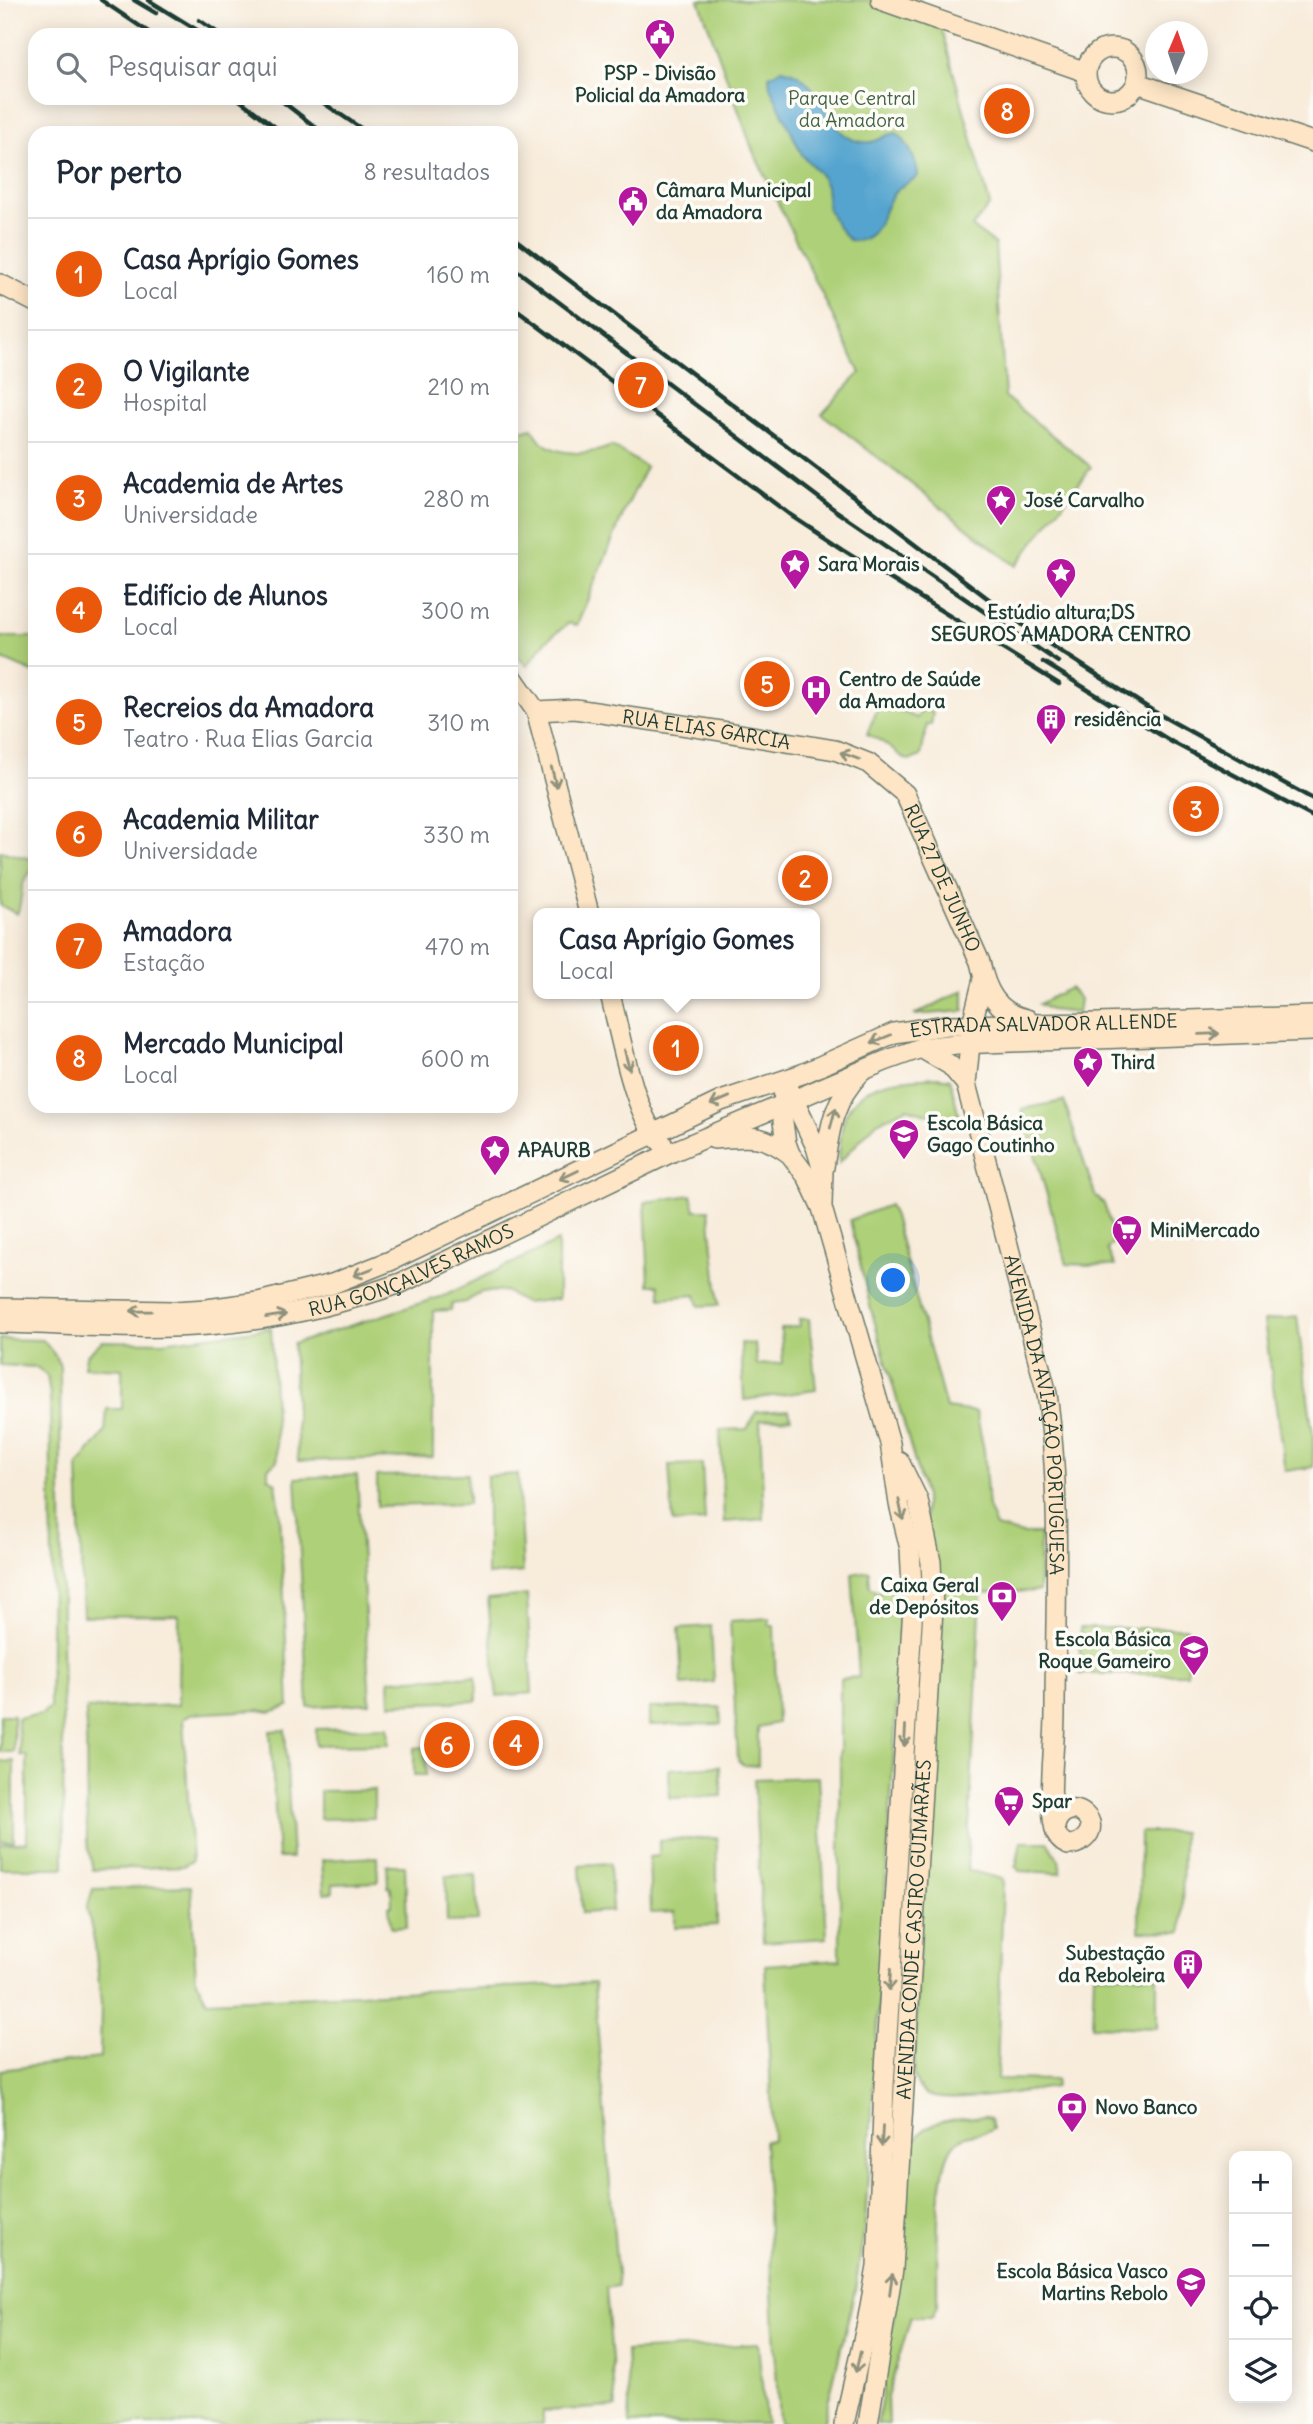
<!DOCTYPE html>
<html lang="pt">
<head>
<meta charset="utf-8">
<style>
	:root { --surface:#fff; --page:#f2f2f3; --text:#1f2937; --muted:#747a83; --line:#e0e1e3; --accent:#ea580c }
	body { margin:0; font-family:Delius,sans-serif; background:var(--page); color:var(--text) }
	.controls { position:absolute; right:21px; bottom:21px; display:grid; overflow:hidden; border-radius:14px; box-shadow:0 4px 18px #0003 }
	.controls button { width:63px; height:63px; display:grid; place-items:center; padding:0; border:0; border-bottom:2px solid var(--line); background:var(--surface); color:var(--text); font:35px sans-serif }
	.compass { position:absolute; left:1145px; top:21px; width:63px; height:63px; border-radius:50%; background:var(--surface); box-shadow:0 4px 18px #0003; rotate:2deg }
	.you { position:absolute; left:894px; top:1281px; width:24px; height:24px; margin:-18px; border:5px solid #fff; border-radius:50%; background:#1a73e8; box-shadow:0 0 0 10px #1a73e833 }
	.badge { display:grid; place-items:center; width:46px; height:46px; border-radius:50%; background:var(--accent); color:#fff; font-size:23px; font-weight:700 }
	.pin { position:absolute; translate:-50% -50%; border:4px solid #fff; box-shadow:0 2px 7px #0006 }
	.popup { position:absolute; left:533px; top:908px; width:287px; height:91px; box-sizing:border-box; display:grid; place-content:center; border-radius:14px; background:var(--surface); filter:drop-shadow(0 2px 5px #0005); font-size:23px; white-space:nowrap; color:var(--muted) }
	.popup b { font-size:26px; color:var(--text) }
	.popup::after { content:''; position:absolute; left:50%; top:100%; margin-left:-14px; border:14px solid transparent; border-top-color:var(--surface) }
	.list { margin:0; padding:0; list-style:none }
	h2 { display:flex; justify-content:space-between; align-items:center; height:91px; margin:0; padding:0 28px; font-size:30px }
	h2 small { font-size:23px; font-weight:400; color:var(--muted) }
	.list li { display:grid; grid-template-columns:46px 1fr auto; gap:21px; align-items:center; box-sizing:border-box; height:112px; padding:0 28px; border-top:2px solid var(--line) }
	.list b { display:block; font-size:26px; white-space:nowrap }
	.list p { margin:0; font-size:23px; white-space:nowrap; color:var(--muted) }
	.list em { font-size:23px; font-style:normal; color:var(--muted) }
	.icon { flex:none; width:38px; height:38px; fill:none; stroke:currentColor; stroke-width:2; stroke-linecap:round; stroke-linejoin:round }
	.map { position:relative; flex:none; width:1313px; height:2424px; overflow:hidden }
	.search { position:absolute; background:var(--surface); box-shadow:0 4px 18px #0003; left:28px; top:28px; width:490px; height:77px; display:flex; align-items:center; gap:18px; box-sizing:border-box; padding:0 24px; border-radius:21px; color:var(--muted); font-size:26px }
	.panel { position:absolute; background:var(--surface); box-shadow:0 4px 18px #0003; left:28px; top:126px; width:490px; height:987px; border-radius:21px }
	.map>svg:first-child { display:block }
	.green { fill:#aed078; stroke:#668656; stroke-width:2 }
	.water { fill:#55a4cf; stroke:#3a7082; stroke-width:2 }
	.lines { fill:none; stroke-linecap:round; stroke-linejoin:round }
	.secondary-casing { stroke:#6b7a6e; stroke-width:22 }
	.secondary { stroke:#fde5c5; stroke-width:19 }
	.rail { stroke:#1f3d34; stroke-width:4.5 }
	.oneway { stroke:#8e917c }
	.labels { text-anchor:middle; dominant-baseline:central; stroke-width:7; stroke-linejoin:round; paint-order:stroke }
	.poi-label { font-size:19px; font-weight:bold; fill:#1f3d34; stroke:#fdfcf7; text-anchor:start }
	.park-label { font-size:19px; fill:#436245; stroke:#fdfcf7 }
	.street-label { font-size:19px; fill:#1f3d34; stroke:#fdfcf7 }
</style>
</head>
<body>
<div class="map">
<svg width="1313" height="2424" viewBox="0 0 1313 2424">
	<rect width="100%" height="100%" fill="#fdfcf7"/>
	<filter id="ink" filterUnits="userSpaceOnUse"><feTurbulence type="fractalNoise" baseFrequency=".0143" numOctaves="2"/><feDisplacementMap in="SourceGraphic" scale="14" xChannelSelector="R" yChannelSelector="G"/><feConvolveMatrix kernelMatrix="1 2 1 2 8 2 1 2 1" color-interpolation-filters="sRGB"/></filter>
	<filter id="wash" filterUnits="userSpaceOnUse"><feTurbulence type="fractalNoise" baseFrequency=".00686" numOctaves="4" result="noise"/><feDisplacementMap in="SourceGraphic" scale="28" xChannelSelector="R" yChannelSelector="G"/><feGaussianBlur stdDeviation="1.57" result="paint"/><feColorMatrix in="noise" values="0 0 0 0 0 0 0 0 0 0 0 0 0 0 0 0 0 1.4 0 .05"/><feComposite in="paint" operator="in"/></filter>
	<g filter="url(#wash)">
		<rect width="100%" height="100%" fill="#f8ecdb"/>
		<g class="green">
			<path d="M 699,0 L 920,0 L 926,23 L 941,27 L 990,205 L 972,227 L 995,244 L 1005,397 L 1091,467 L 1016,566 L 822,414 L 860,373 L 753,151 Z"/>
			<path d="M 532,428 C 535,432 538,438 542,442 C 560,457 591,455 612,446 L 646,467 L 625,510 L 577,625 L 569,623 L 546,641 L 527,666 L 511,649 L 511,434 Z"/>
			<path d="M 0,637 L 35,637 L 35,673 L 0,658 Z"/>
			<path d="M 882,704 L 917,718 L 923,708 L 933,713 L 931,725 L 927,725 L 921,756 L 911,760 L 905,759 L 881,741 L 867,734 L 877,709 Z"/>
			<path d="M 0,851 L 35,860 L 35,868 C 16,884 25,895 17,914 L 0,905 Z"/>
			<path d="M 1070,988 L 1080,999 L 1078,1013 L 1050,1010 L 1039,1004 Z"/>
			<path d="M 964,990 L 964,1011 L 914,1015 Z"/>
			<path d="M 938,1077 L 950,1079 L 961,1124 L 907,1108 L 877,1122 L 839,1163 C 840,1148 840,1128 846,1114 C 863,1078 904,1079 938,1077 Z"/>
			<path d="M 1064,1101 L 1095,1195 L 1104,1204 L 1115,1241 L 1107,1249 L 1115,1266 L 1067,1264 L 1022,1109 Z"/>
			<path d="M 691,1195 L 695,1210 L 709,1210 L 719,1305 L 699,1306 L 696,1295 L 661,1298 L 659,1285 L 649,1285 L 645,1202 Z"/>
			<path d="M 889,1205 L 894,1216 L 946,1408 L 976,1412 L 984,1450 L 988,1507 L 996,1527 L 1022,1534 L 1040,1534 L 1039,1591 L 981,1593 L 967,1870 L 1003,1879 L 997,2079 L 1056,2080 L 1055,2087 C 1028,2090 951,2105 928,2095 C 921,2092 917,2085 914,2078 L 919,1957 L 925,1497 L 870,1306 L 850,1220 Z"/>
			<path d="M 558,1241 L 558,1299 L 524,1303 L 505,1291 L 481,1292 L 466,1302 L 452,1304 L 451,1310 L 433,1311 L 433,1457 L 298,1461 L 293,1344 L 446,1295 Z"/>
			<path d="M 1297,1317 L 1313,1435 L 1313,1467 L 1285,1471 L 1264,1321 Z"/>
			<path d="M 799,1319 L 809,1319 L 816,1390 L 744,1400 L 741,1343 L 755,1344 L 757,1365 L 783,1363 L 781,1329 L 800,1326 Z"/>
			<path d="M 271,1328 L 277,1461 L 268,1468 L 268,1477 L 276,1483 L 280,1513 L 289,1706 L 271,1712 L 258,1710 L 190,1714 L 183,1719 L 192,1861 L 183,1866 L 93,1870 L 87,1842 L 86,1709 L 178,1705 L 179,1615 L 83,1616 L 78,1465 L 105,1432 L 107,1409 L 122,1409 L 122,1369 L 84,1367 L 86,1356 L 102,1341 L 163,1342 Z"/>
			<path d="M 0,1339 L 43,1340 L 57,1358 L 60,1367 L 64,1868 L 0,1868 L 0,1844 L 27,1842 L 27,1756 L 20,1755 L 17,1718 L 42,1714 L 50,1707 L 52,1567 L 50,1395 L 47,1376 L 36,1367 L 0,1365 Z"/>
			<path d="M 789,1410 L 791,1418 L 760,1420 L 764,1519 L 724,1522 L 720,1430 L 747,1429 L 756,1412 Z"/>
			<path d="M 702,1464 L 705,1521 L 673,1523 L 669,1465 Z"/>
			<path d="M 467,1474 L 468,1504 L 377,1506 L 377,1476 Z"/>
			<path d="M 518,1474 L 523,1572 L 487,1575 L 487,1476 Z"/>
			<path d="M 357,1475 L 370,1703 L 308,1707 L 296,1478 Z"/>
			<path d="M 869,1571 L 870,1587 L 877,1592 L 897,1588 L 902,1617 L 865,2224 L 855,2290 L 823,2424 L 779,2424 L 764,2141 L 773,2140 L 765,1965 L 840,1960 L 840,1679 L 859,1677 L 852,1574 Z"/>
			<path d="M 527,1595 L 532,1693 L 497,1696 L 488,1599 Z"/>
			<path d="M 769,1618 L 769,1625 L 774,1625 L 777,1723 L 758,1727 L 758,1766 L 743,1765 L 738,1760 L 730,1621 Z"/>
			<path d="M 711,1626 L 714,1682 L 682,1685 L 679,1628 Z"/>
			<rect x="1080" y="1628" width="107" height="46"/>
			<path d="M 476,1676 L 477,1701 L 390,1704 L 389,1680 Z"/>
			<path d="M 720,1707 L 721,1724 L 649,1725 L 649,1708 Z"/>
			<path d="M 0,1715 L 13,1715 L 14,1752 L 0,1752 Z"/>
			<path d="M 388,1727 L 389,1744 L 316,1745 L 316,1729 Z"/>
			<path d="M 285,1730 L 292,1858 L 278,1858 L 270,1731 Z"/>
			<path d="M 426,1747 L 426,1775 L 414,1775 L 414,1748 Z"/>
			<path d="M 14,1761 L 14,1841 L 0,1841 L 0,1762 Z"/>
			<path d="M 720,1766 L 722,1796 L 670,1798 L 669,1769 Z"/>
			<path d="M 818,1777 L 827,1938 L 763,1942 L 754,1779 Z"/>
			<path d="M 374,1790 L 374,1818 L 320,1819 L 320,1791 Z"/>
			<path d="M 1140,1832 L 1183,1832 L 1182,1932 L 1139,1931 Z"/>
			<path d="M 717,1838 L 717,1925 L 675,1927 L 675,1912 L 651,1913 L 649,1857 L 659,1856 L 659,1840 Z"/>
			<path d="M 1021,1842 L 1048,1842 L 1059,1860 L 1061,1873 L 1019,1871 L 1016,1866 Z"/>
			<path d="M 377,1857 L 378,1882 L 333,1884 L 333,1892 L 324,1893 L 322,1860 Z"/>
			<path d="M 610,1863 L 612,1911 L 582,1913 L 580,1865 Z"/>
			<path d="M 387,1865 L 405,1865 L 407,1927 L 391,1928 L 389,1906 L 392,1906 L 391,1888 L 388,1887 Z"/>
			<path d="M 476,1875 L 478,1921 L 447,1922 L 446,1876 Z"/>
			<path d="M 191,1886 L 196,1981 L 207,2001 L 594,1983 L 618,2286 L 606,2288 L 616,2407 L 543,2411 L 543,2424 L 0,2424 L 0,2070 L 100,2058 L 101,2004 L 95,1945 L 87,1908 L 93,1889 Z"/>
			<path d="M 1094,1974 L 1157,1976 L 1157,2028 L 1092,2026 Z"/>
			<path d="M 984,2116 L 990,2119 L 993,2128 C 981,2137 965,2131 954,2144 C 933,2169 938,2271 937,2306 L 932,2317 L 911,2317 L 887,2397 L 888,2424 L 877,2424 C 894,2333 902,2242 909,2150 C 923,2117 953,2120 984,2116 Z"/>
			<path d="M 758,2344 L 766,2424 L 630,2424 L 626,2351 Z"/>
		</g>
		<path class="water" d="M 782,69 C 828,76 823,147 871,142 C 880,141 887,133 897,133 C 907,141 918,163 918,176 C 911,183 901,184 895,192 C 881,209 880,245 849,240 L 840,230 L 828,210 L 826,186 L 820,174 L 802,155 L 770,87 L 769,76 Z"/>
	</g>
	<g filter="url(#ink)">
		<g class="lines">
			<g class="secondary-casing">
				<g id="secondary">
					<path d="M 881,0 L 1086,72"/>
					<circle cx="1112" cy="74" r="26"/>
					<path d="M 1137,83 L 1313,142"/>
					<path d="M 0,284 L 35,302"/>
					<path d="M 511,675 L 536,711 L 589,913"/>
					<path id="s1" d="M 536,711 L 575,709 L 715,730 L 835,750 L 868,763 L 905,794 L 980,962 C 986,991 997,1013 1027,1019"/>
					<path id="s2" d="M 983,979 L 972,1024 L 966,1084 L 1047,1394 C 1062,1499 1055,1608 1055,1713 C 1055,1752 1047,1792 1055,1830 C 1057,1838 1061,1842 1068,1845 C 1084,1845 1099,1828 1085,1815 C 1072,1803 1057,1814 1055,1827"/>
					<path d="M 610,994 C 620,1032 634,1118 662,1143"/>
					<path d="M 921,1048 L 950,1065 L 966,1084"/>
					<path d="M 784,1081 L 783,1122 L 786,1143 L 790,1154 L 808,1178 L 822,1208 L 890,1443 L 899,1504 L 910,1549 L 913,1606 L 884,2086 L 877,2267 L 867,2323 L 844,2424"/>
					<path d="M 788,1088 L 816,1147 L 823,1171 L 822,1205"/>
					<path d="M 714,1139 C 749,1137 760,1132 790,1154"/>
					<path d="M 824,1167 C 830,1128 832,1103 860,1073"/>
					<path id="s3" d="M 0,1308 L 174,1311 L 207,1309 L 258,1302 L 332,1284 L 390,1261 L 721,1101 L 802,1074 L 894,1033 L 947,1025 L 1098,1023 L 1313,1016"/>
					<path id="s4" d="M 0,1323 C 69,1324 140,1331 208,1325 C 274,1320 338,1305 401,1283 L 672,1152 L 885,1061 L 921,1048 L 957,1044 L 1313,1031"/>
					<path id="s5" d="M 868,2424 L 893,2269 L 933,1609 L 931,1562 L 918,1500 L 899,1461"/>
				</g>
			</g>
			<use href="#secondary" class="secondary"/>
			<g class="rail">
				<path d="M 101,0 L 153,35"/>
				<path d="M 134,0 L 156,13"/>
				<path d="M 148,0 L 205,35"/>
				<path d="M 199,20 L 221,35"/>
				<path d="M 237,98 L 283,133"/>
				<path d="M 278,98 L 323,133"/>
				<path d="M 316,98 L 368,133"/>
				<path d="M 511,236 L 1040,638 L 1153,711 L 1313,799"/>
				<path d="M 511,266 L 835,510 L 1058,662"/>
				<path d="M 511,306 L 789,514 L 842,549 L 1059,684"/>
				<path d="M 1043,662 L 1172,742 L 1313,817"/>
			</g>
		</g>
		<defs><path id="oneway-shaft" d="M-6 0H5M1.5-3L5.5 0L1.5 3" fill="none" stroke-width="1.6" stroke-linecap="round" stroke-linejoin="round" transform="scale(1.75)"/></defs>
		<g class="oneway">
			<use href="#oneway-shaft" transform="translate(850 756) rotate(-160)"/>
			<use href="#oneway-shaft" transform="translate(554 777) rotate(75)"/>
			<use href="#oneway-shaft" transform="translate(1209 1034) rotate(-2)"/>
			<use href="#oneway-shaft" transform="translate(881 1039) rotate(158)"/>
			<use href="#oneway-shaft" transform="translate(627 1060) rotate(76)"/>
			<use href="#oneway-shaft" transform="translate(720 1101) rotate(157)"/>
			<use href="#oneway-shaft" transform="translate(833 1118) rotate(-75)"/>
			<use href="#oneway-shaft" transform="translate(569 1175) rotate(154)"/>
			<use href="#oneway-shaft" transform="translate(363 1272) rotate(159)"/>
			<use href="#oneway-shaft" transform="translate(141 1311) rotate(-179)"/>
			<use href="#oneway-shaft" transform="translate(276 1316) rotate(-9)"/>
			<use href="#oneway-shaft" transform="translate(901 1510) rotate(78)"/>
			<use href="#oneway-shaft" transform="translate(905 1736) rotate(93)"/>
			<use href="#oneway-shaft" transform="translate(890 1980) rotate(93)"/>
			<use href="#oneway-shaft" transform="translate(882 2136) rotate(93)"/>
			<use href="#oneway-shaft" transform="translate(891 2284) rotate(-82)"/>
			<use href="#oneway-shaft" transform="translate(858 2362) rotate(103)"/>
		</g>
	</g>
	<defs>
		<g id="civic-pin" transform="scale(1.575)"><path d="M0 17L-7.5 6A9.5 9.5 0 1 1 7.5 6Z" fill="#b5179e" stroke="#fdfcf7"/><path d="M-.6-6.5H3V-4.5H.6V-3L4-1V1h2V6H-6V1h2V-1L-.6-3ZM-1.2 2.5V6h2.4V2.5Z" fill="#fff"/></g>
		<g id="sight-pin" transform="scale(1.575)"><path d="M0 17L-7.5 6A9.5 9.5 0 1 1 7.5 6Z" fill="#b5179e" stroke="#fdfcf7"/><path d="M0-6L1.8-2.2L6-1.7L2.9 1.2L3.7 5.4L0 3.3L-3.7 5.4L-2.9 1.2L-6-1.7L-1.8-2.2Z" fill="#fff"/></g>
		<g id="hospital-pin" transform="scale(1.575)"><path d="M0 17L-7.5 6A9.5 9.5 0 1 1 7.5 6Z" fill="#b5179e" stroke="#fdfcf7"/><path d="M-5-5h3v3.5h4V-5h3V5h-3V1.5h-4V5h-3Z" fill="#fff"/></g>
		<g id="building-pin" transform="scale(1.575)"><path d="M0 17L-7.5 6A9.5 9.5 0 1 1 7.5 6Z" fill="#b5179e" stroke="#fdfcf7"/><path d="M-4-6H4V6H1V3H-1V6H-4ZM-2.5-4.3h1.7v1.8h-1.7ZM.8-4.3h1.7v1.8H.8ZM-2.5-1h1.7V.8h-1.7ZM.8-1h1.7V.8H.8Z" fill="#fff"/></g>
		<g id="school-pin" transform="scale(1.575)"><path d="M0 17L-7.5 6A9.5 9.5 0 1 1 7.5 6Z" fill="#b5179e" stroke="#fdfcf7"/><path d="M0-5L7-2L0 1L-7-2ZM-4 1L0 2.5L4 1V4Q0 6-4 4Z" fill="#fff"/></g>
		<g id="supermarket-pin" transform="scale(1.575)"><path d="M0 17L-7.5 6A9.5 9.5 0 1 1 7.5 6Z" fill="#b5179e" stroke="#fdfcf7"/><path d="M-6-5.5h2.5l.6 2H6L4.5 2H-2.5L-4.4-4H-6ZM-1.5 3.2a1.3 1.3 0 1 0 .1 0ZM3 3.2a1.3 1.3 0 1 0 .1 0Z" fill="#fff"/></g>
		<g id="bank-pin" transform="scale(1.575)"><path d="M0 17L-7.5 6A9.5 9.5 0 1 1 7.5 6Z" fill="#b5179e" stroke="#fdfcf7"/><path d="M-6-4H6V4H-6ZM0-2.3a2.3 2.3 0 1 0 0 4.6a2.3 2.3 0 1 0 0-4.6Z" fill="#fff"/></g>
	</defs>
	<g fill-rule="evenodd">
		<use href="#civic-pin" x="660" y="34"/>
		<use href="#civic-pin" x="633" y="201"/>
		<use href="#sight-pin" x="1001" y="500"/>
		<use href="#sight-pin" x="795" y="564"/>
		<use href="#sight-pin" x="1061" y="573"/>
		<use href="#hospital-pin" x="816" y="690"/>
		<use href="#building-pin" x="1051" y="719"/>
		<use href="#sight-pin" x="1088" y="1062"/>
		<use href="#school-pin" x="904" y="1134"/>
		<use href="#sight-pin" x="495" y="1150"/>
		<use href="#supermarket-pin" x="1127" y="1230"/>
		<use href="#bank-pin" x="1002" y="1596"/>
		<use href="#school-pin" x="1194" y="1650"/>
		<use href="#supermarket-pin" x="1009" y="1801"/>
		<use href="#building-pin" x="1188" y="1964"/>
		<use href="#bank-pin" x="1072" y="2107"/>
		<use href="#school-pin" x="1191" y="2282"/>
	</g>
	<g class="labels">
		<g class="poi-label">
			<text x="660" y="73" text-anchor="middle">PSP - Divisão<tspan x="660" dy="22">Policial da Amadora</tspan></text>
			<text x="656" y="190">Câmara Municipal<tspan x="656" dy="22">da Amadora</tspan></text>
			<text x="1024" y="500">José Carvalho</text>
			<text x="818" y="564">Sara Morais</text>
			<text x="1061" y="612" text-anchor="middle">Estúdio altura;DS<tspan x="1061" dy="22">SEGUROS AMADORA CENTRO</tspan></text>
			<text x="839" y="679">Centro de Saúde<tspan x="839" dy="22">da Amadora</tspan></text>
			<text x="1074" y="719">residência</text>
			<text x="1111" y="1062">Third</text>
			<text x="927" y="1123">Escola Básica<tspan x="927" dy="22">Gago Coutinho</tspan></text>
			<text x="518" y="1150">APAURB</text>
			<text x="1150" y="1230">MiniMercado</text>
			<text x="979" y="1585" text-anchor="end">Caixa Geral<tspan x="979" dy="22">de Depósitos</tspan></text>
			<text x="1171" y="1639" text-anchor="end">Escola Básica<tspan x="1171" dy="22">Roque Gameiro</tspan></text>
			<text x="1032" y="1801">Spar</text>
			<text x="1165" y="1953" text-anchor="end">Subestação<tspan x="1165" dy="22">da Reboleira</tspan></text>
			<text x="1095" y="2107">Novo Banco</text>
			<text x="1168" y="2271" text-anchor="end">Escola Básica Vasco<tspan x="1168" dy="22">Martins Rebolo</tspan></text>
		</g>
		<g class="park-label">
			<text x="852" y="98">Parque Central<tspan x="852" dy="22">da Amadora</tspan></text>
		</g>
		<g class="street-label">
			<text stroke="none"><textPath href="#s1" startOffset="172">RUA ELIAS GARCIA</textPath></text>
			<text stroke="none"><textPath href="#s1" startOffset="478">RUA 27 DE JUNHO</textPath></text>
			<text stroke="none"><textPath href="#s3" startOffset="1101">ESTRADA SALVADOR ALLENDE</textPath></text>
			<text stroke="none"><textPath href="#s4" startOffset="420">RUA GONÇALVES RAMOS</textPath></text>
			<text stroke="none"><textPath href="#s2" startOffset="446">AVENIDA DA AVIAÇÃO PORTUGUESA</textPath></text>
			<text stroke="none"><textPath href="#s5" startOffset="497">AVENIDA CONDE CASTRO GUIMARÃES</textPath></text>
		</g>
	</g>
</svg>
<div class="controls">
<button>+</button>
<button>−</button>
<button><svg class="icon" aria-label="locate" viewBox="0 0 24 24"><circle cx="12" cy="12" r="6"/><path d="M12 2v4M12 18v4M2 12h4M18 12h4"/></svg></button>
<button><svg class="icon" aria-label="layers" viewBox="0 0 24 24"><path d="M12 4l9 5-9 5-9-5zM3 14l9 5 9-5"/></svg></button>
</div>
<svg class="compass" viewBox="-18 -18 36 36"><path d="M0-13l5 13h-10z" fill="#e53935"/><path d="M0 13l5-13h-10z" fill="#747a83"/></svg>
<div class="you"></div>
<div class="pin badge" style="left:676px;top:1048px">1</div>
<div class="popup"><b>Casa Aprígio Gomes</b>Local</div>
<div class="pin badge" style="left:805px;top:878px">2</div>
<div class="pin badge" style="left:1196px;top:809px">3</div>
<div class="pin badge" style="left:516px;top:1743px">4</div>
<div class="pin badge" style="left:767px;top:684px">5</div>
<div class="pin badge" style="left:447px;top:1745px">6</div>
<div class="pin badge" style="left:641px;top:385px">7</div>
<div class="pin badge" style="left:1007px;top:111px">8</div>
<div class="search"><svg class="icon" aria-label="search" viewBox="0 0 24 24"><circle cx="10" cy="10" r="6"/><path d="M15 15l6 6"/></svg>Pesquisar aqui</div>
<section class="panel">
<h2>Por perto<small>8 resultados</small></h2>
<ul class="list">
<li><span class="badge">1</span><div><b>Casa Aprígio Gomes</b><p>Local</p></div><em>160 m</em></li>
<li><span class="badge">2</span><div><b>O Vigilante</b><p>Hospital</p></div><em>210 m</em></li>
<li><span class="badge">3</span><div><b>Academia de Artes</b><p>Universidade</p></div><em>280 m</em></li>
<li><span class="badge">4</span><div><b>Edifício de Alunos</b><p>Local</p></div><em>300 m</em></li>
<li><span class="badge">5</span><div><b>Recreios da Amadora</b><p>Teatro · Rua Elias Garcia</p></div><em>310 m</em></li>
<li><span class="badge">6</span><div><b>Academia Militar</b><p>Universidade</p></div><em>330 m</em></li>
<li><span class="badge">7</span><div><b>Amadora</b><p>Estação</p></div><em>470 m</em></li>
<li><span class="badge">8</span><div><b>Mercado Municipal</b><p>Local</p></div><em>600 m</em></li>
</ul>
</section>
</div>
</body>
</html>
